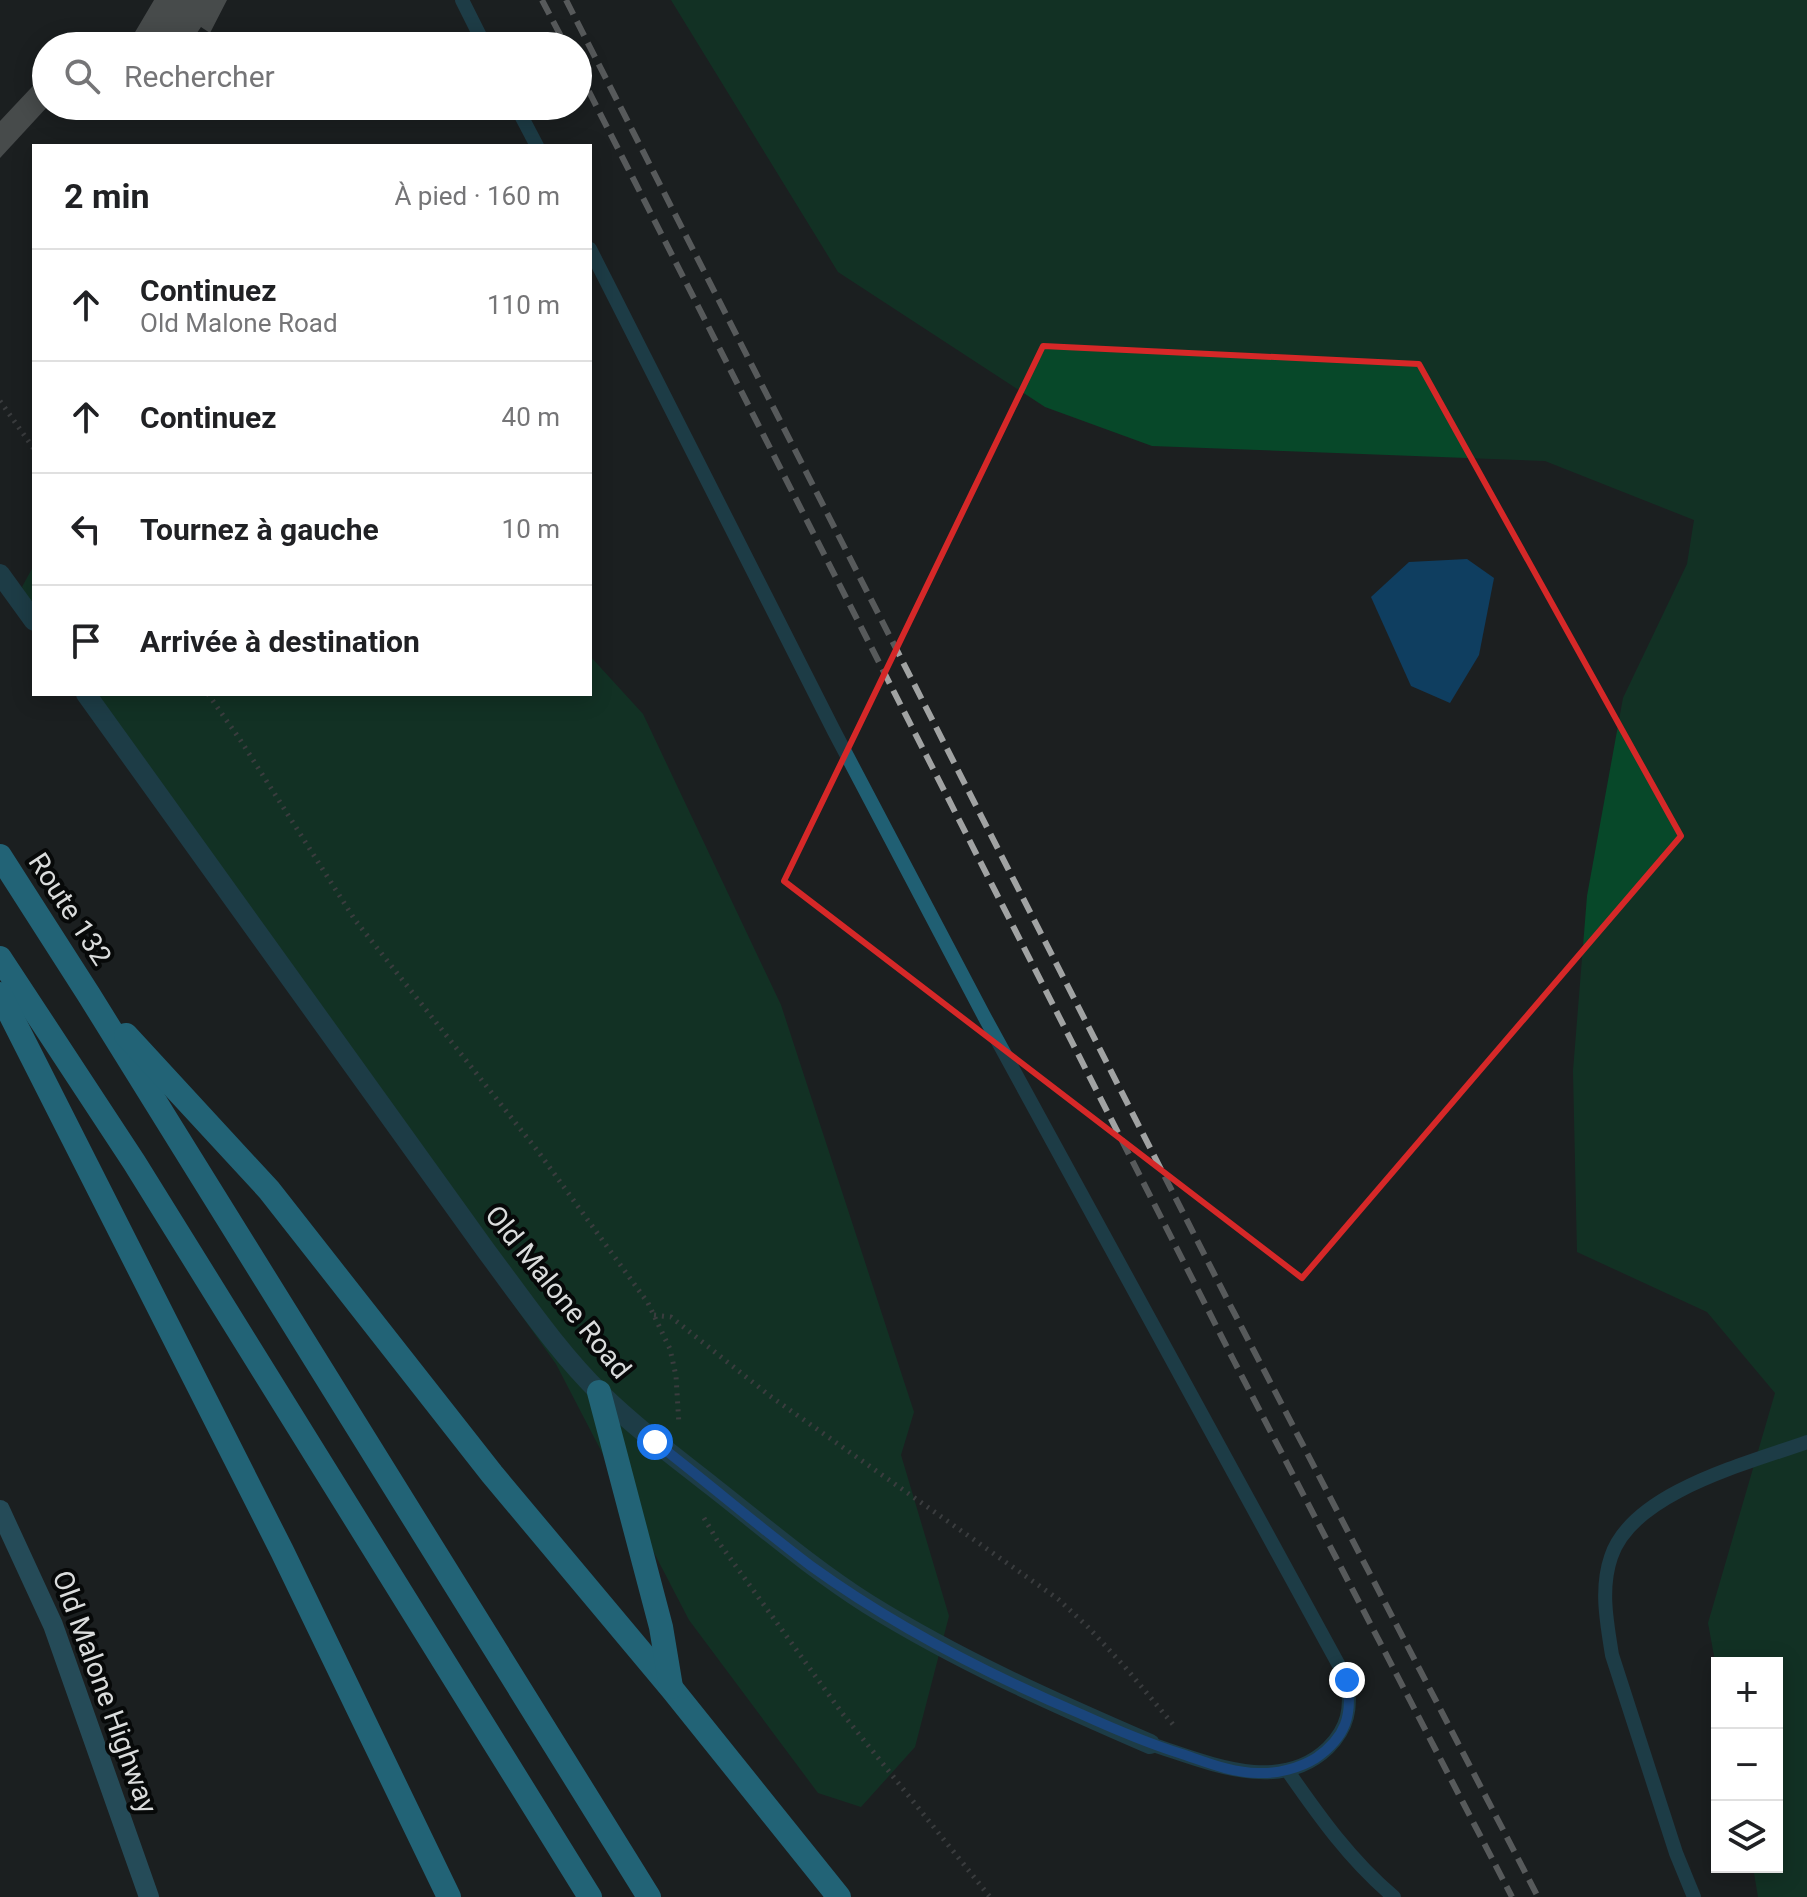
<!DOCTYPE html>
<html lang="fr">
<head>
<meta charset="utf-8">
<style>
	:root { --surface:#fff; --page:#f2f2f2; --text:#202124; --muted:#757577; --line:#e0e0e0 }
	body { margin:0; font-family:Roboto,sans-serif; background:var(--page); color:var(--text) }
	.controls { position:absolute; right:24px; bottom:24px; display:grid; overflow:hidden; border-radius:0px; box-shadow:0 4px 20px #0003 }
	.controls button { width:72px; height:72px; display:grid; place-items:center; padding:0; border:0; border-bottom:2px solid var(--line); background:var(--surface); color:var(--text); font:40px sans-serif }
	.stop { position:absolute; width:24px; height:24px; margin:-18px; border:6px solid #1a73e8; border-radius:50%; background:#fff }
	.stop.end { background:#1a73e8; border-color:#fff; box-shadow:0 2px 8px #0008 }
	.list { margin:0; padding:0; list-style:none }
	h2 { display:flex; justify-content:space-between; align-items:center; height:104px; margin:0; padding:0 32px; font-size:34px }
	h2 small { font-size:26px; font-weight:400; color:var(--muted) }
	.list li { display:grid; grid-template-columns:52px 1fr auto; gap:24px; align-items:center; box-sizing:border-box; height:112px; padding:0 32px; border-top:2px solid var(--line) }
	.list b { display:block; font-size:30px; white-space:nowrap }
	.list p { margin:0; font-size:26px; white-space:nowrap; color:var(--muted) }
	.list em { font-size:26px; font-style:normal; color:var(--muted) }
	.icon { flex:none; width:44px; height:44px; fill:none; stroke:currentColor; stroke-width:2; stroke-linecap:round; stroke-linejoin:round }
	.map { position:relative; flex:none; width:1807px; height:1897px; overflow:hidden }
	.search { position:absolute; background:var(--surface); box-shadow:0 4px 20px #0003; left:32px; top:32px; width:560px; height:88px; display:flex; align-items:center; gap:20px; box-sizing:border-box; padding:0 28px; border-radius:44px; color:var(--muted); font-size:30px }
	.panel { position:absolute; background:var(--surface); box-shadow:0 4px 20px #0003; left:32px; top:144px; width:560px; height:552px; border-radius:0px }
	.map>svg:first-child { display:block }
	.green { fill:#074829 }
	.water { fill:#0f3e60 }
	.building { fill:#7c807f }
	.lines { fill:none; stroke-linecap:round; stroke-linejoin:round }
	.path { stroke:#5f6162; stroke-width:5; stroke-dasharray:2 6; stroke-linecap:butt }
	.lane { stroke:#205f73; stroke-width:14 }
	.street { stroke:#205f73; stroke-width:20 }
	.secondary { stroke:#32829b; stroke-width:20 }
	.highway { stroke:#2ab6de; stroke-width:24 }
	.rail { stroke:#a1a3a3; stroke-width:6; stroke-dasharray:16 8; stroke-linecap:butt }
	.route { stroke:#1a73e8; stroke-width:10 }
	.marked { fill:none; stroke:#d62828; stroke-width:6; stroke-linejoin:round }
	.labels { text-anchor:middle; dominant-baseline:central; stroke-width:8; stroke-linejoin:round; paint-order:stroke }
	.street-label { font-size:28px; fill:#dadcdc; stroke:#070909 }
</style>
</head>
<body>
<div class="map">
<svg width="1807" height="1897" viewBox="0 0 1807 1897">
	<rect width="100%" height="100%" fill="#1c1f20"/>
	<g class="green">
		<path d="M 671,0 L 1807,0 L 1807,1897 L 1758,1897 L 1753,1867 L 1777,1867 L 1777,1663 L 1717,1663 L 1717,1672 L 1708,1623 L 1775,1393 L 1707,1312 L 1577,1252 L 1573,1071 L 1587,896 L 1623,698 L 1687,564 L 1694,520 L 1545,461 L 1152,446 L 1045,407 L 838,272 Z"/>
		<path d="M 34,565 L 34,608 L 22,587 Z"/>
		<path d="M 590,656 L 643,714 L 781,1005 L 914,1412 L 901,1455 L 949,1616 L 915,1747 L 861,1807 L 818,1793 L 689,1620 L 556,1364 L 122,755 L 85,694 L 590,694 Z"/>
	</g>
	<path class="water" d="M 1467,559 L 1494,578 L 1479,655 L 1450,703 L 1411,686 L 1371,597 L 1409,562 Z"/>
	<g class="building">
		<path d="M 154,0 L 227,0 L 210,33 L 201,27 L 188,46 L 115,46 L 119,39 L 128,44 Z"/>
		<path d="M 46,72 L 48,106 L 0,158 L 0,121 Z"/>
	</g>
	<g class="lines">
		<g class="path">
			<path d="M 0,401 L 34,449"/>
			<path d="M 208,694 L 241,741 L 355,920 L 537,1150 L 648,1303 L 670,1349 L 676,1376 L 679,1425"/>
			<path d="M 654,1315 L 671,1317 L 770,1396 L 1058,1599 L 1087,1626 L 1125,1667 L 1176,1728"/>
			<path d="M 704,1518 L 717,1540 L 842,1713 L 990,1897"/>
		</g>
		<g class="lane">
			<path d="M 462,0 L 485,46"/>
			<path d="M 516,106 L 537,146"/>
			<path d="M 590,249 L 834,731 L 984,1016 L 1347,1680 C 1352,1708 1348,1728 1328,1748 C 1278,1796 1205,1761 1150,1744"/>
			<path d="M 1287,1770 C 1319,1816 1350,1860 1394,1897"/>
			<path d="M 1694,1897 L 1676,1853 L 1612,1655 C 1607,1623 1600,1589 1611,1557 C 1632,1492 1749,1463 1807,1442"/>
		</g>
		<g class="street">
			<path d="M 0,574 L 34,621"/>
			<path d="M 86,694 L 487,1252 C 523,1300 558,1352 601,1394 C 636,1428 675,1457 713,1487 C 764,1527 813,1569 868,1604 C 958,1660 1053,1702 1150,1744"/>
		</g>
		<path class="secondary" d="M 0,1510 L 53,1625 L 149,1897"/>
		<g class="highway">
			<path d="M 0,856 L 89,995 L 649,1897"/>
			<path d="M 0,958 L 134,1162 L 590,1897"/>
			<path d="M 0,994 L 282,1551 L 449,1897"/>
			<path d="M 126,1035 L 269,1190 L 492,1474 L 672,1689 L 839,1897"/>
			<path d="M 599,1392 L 661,1627 L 671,1687"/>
		</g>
		<g class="rail">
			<path d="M 542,0 L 566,46"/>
			<path d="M 566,0 L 1228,1301 L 1538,1897"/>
			<path d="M 578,70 L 1234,1361 L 1512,1897"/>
		</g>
	</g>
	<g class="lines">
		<path class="route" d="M 655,1442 C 707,1482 758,1526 811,1566 C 894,1626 987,1674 1081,1714 C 1114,1729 1147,1743 1182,1754 C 1206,1762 1232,1773 1258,1773 C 1277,1774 1300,1768 1316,1758 C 1346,1737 1353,1715 1347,1680"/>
	</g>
	<path d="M0 0H1807V1897H0ZM 1043,346 L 1419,364 L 1681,836 L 1302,1278 L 784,881 Z" fill="#1c1f20" fill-opacity=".55" fill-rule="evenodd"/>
	<path class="marked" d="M 1043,346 L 1419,364 L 1681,836 L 1302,1278 L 784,881 Z"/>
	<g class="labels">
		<g class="street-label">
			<text transform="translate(70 909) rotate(57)">Route 132</text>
			<text transform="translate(558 1292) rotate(51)">Old Malone Road</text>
			<text transform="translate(105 1692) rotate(70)">Old Malone Highway</text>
		</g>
	</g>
</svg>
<div class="controls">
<button>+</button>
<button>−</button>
<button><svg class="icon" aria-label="layers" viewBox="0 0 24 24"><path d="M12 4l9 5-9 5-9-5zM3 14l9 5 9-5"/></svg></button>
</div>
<div class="stop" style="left:655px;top:1442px"></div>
<div class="stop end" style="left:1347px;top:1680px"></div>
<div class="search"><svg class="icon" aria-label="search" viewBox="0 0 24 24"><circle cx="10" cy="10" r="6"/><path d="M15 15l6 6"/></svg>Rechercher</div>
<section class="panel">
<h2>2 min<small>À pied · 160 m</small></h2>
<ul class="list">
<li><svg class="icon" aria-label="ahead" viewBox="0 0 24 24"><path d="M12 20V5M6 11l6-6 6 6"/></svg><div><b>Continuez</b><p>Old Malone Road</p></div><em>110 m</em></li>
<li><svg class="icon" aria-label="ahead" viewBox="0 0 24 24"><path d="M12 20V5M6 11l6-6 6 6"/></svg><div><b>Continuez</b></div><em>40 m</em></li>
<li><svg class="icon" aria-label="left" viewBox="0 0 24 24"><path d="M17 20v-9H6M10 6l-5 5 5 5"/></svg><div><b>Tournez à gauche</b></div><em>10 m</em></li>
<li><svg class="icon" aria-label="arrive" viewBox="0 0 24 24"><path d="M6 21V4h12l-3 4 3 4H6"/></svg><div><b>Arrivée à destination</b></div></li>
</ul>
</section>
</div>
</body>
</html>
